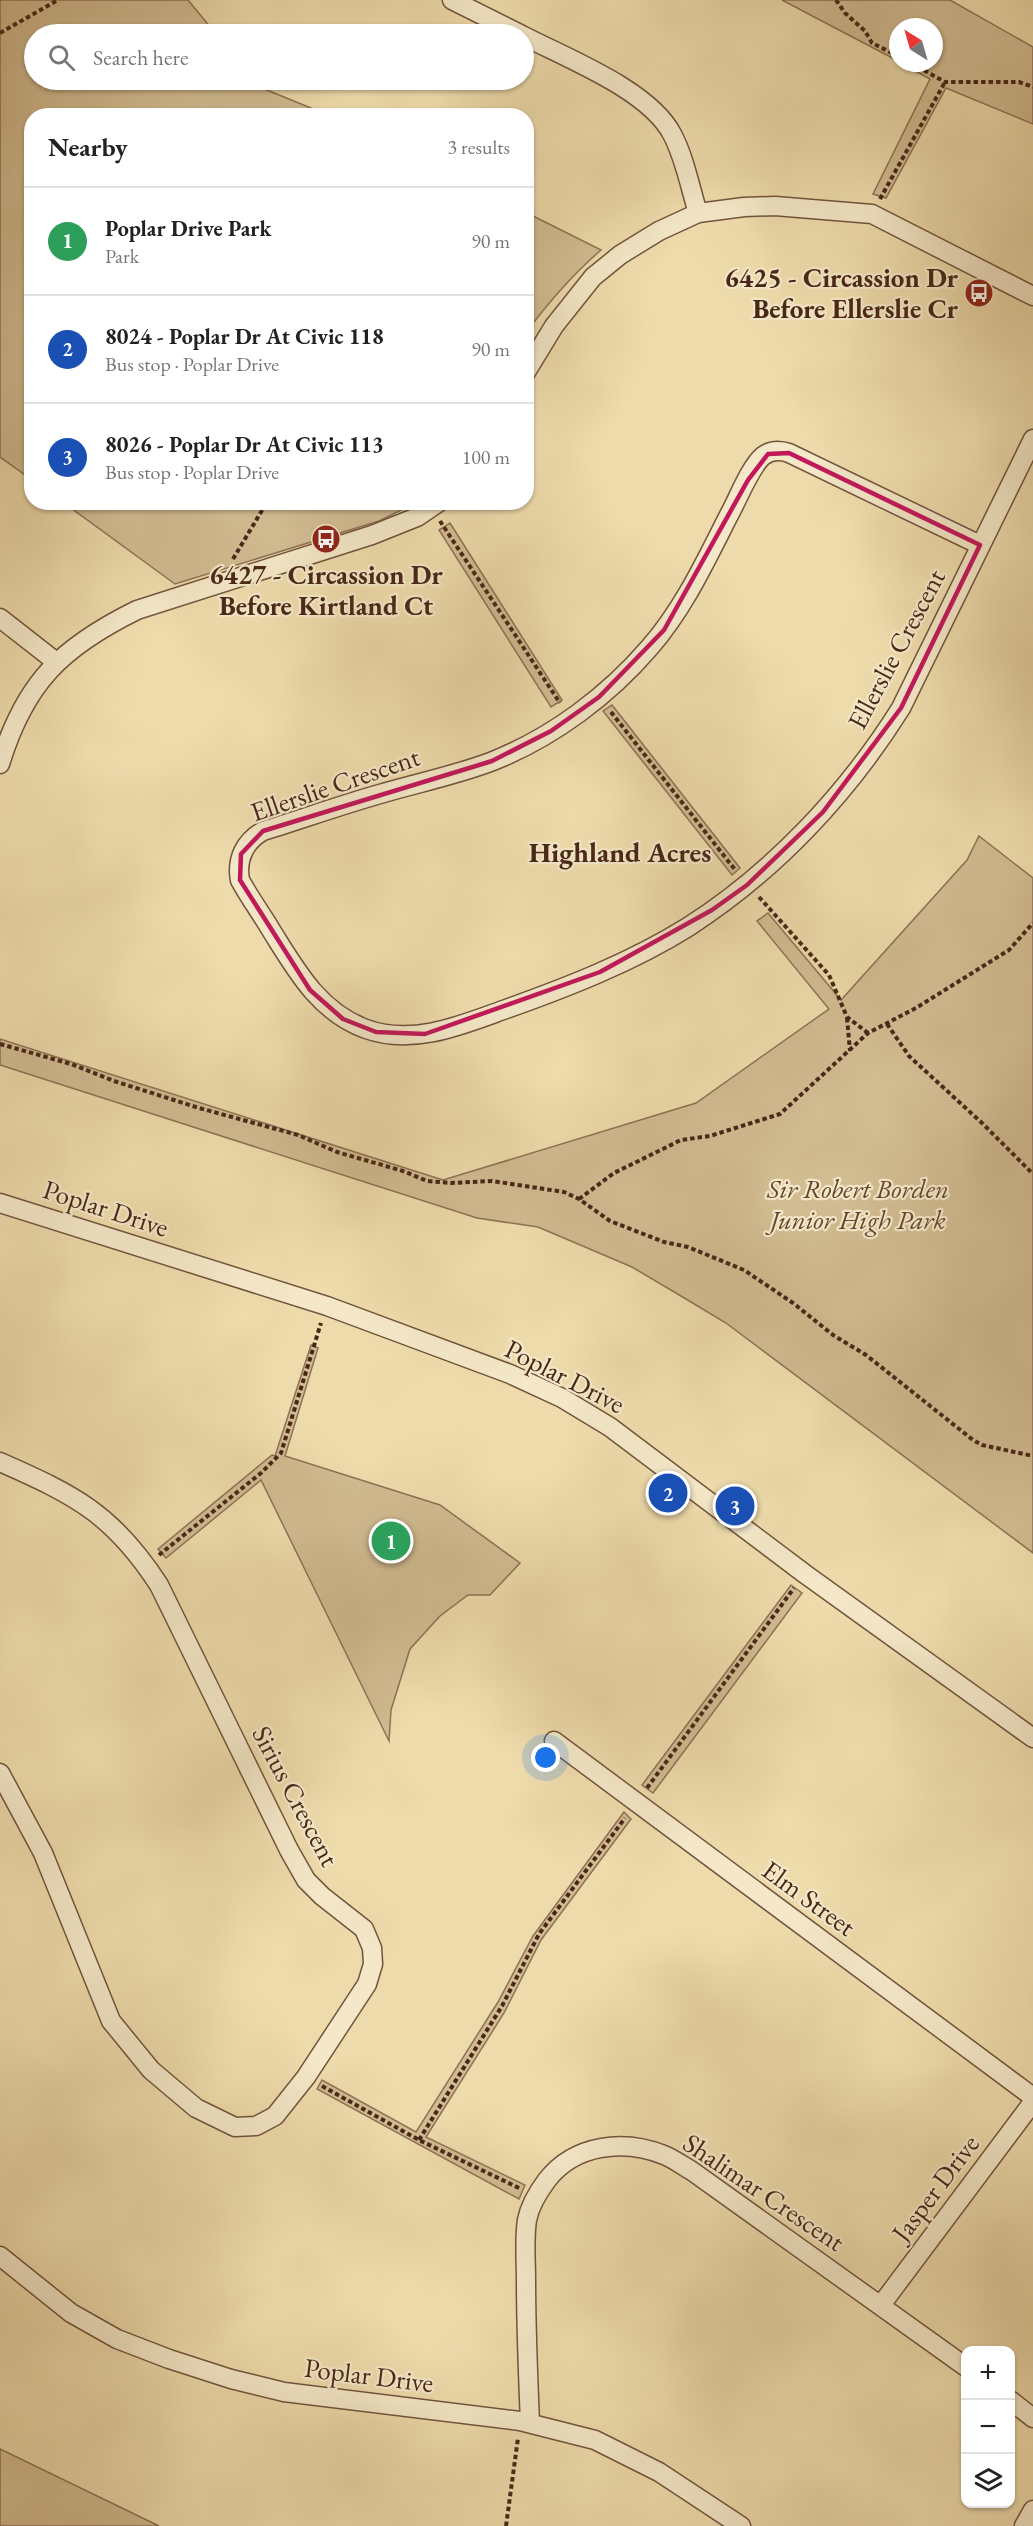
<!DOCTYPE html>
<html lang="en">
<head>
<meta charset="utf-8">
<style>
	:root { --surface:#fff; --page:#f6f6f6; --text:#222; --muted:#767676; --line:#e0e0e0; --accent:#b45309 }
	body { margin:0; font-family:"EB Garamond",serif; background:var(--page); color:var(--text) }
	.controls { position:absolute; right:18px; bottom:18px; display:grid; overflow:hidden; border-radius:12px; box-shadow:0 2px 4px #0004 }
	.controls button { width:54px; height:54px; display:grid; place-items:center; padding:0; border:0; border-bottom:2px solid var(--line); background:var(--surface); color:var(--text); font:30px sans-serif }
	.compass { position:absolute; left:889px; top:18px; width:54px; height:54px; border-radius:50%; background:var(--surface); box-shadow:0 2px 4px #0004; rotate:323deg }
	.you { position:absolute; left:546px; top:1758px; width:21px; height:21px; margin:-15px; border:4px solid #fff; border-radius:50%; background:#1a73e8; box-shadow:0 0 0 9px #1a73e833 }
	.badge { display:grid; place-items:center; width:39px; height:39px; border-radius:50%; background:var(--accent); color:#fff; font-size:20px; font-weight:700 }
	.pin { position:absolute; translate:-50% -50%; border:3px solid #fff; box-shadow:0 2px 6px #0006 }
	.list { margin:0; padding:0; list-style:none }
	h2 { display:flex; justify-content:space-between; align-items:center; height:78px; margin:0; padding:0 24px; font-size:26px }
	h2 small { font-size:20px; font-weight:400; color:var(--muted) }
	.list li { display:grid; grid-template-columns:39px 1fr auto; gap:18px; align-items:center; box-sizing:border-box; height:108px; padding:0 24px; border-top:2px solid var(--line) }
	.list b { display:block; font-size:22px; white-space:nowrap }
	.list p { margin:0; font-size:20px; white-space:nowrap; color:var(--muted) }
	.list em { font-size:20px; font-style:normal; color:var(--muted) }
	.icon { flex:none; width:33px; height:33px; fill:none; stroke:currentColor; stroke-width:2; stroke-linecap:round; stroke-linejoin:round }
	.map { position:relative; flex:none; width:1033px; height:2526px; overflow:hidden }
	.search { position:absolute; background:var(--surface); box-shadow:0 2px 4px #0004; left:24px; top:24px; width:510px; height:66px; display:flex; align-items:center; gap:15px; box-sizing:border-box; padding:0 21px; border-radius:33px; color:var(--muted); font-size:22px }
	.panel { position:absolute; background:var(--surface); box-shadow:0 2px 4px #0004; left:24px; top:108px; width:510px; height:402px; border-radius:24px }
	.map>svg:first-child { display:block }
	.green { fill:#d2bc92; stroke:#8e7255; stroke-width:1.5 }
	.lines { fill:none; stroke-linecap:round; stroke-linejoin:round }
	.minor-casing { stroke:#72543d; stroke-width:21 }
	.path { stroke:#492718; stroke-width:4; stroke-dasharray:4.5 3; stroke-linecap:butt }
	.minor { stroke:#f4e8c8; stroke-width:18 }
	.marked { fill:none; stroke:#c2185b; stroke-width:4.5; stroke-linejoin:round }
	.labels { text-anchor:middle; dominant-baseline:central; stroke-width:4.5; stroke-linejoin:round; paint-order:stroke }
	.poi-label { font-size:27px; font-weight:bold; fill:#492718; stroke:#f4e8c8; text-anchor:end }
	.street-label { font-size:27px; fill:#492718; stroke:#f4e8c8 }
	.park-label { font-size:27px; font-style:italic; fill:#644530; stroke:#f4e8c8 }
	.neighbourhood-label { font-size:28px; font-weight:bold; fill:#492718; stroke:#f4e8c8 }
</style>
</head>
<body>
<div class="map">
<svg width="1033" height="2526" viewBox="0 0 1033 2526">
	<rect width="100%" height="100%" fill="#eedbab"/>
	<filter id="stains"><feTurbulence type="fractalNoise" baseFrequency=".00333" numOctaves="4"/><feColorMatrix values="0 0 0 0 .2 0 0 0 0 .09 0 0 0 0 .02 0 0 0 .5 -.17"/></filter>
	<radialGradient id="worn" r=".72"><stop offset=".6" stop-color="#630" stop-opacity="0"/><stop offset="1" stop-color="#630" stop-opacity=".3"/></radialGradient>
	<g class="green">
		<path d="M 0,0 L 188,0 L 216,34 L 34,34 L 34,80 L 254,80 L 262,88 L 328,115 L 32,116 L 31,479 L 0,457 Z"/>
		<path d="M 782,0 L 950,0 L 1033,47 L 1033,124 L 946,88 L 886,198 L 873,194 L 930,79 L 901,63 L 934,63 L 934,27 L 898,27 L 898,61 Z"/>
		<path d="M 527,213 L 601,250 C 573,274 549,302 527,331 Z"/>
		<path d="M 64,503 L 415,503 L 379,521 L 175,584 Z"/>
		<path d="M 450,523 L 562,700 L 551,707 L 439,530 Z"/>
		<path d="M 612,705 L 740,868 L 732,875 L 603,711 Z"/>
		<path d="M 979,836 L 1033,878 L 1033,1553 L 726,1323 L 686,1299 L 632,1267 L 538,1227 L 477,1218 L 0,1065 L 0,1039 L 443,1180 L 696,1103 L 829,1009 L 757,921 L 768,913 L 841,1000 L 967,860 Z"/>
		<path d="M 311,1345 L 318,1348 L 285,1456 L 440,1505 L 520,1563 L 490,1595 L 468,1595 L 440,1616 L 410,1649 L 391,1710 L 389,1741 L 261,1480 L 166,1558 L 158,1549 L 272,1455 L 275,1456 Z"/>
		<path d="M 791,1585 L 802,1593 L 653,1793 L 642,1785 Z"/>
		<path d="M 624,1812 L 631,1819 L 541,1940 L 504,2013 L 426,2137 L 525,2185 L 519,2199 L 317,2089 L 322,2080 L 416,2132 L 498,2002 L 533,1936 Z"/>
		<path d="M 0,2449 L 159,2526 L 0,2526 Z"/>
	</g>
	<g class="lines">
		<g class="minor-casing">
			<g id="minor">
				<path d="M 452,0 L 520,34"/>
				<path d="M 524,36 C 568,59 649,90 672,134 C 685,158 690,188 698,213"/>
				<path d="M 526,372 L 554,326 L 593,277 L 620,255 L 659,231 L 698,213 L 744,207 L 775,206 L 872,214 L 1033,296"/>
				<path d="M 980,545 L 789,453 C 780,450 771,450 763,456 C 750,467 738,499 729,515 C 706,560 684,608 650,647 C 608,696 553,737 493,761 C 457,775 417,783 380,794 C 341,805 302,819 263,831 C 245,841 236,859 240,880 C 249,897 261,913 271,930 C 296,970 319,1012 366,1029 C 413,1046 462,1025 506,1009 C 568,987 632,962 688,927 C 775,871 847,794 901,708 L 1033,439"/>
				<path d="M 0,618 L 55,661"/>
				<path d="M 0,764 C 25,682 62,647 137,610 L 372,535 L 417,517 L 439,502"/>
				<path d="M 0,1203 L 327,1306 L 510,1374 L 562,1398 L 610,1427 L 805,1574 L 1033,1738"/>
				<path d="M 0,1462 C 75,1495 113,1514 159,1585 L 289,1850 L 306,1880 L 322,1896 L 364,1929 L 372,1948 L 373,1964 L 367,1984 L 306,2077 L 275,2116 L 256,2126 L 235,2127 L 196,2108 L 151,2070 L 111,2021 L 43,1853 L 0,1773"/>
				<path d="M 554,1741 L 1033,2097"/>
				<path d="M 0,2256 L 71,2313 L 117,2339 L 169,2359 L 231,2379 L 284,2392 L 520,2421 L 595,2440 L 659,2472 L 741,2526"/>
				<path d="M 881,2305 L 1033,2102"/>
				<path d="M 1010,2400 L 1033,2418"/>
				<path d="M 530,2423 C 528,2375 526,2328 526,2280 C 526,2261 524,2240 527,2220 C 530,2205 538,2192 547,2180 C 575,2144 624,2139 664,2155 C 674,2159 683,2166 692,2171 L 966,2367"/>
				<path d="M 1024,2526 L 1033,2510"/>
			</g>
		</g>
		<g class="path">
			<path d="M 836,0 L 845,13 L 865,31 L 872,43 L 898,56"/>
			<path d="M 0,33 L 58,0"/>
			<path d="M 911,63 L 945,82 L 1019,82 L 1033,87"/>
			<path d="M 880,199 L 945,82"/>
			<path d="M 440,521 L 560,703"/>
			<path d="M 233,559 L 267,502"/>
			<path d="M 611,712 L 736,871"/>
			<path d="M 759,897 L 829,975 L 847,1017 L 868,1033"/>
			<path d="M 847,1018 L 850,1051"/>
			<path d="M 887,1024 L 909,1056 L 982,1123 L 1033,1174"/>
			<path d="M 0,1044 L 71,1064 L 114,1081 L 199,1108 L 298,1135 L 337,1152 L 403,1171 L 427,1181 L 451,1183 L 492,1181 L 564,1192 L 579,1199 L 610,1221 L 664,1242 L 688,1247 L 744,1270 L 793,1303 L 833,1335 L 866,1355 L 973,1440 L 982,1445 L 1033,1456"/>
			<path d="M 579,1199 L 614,1173 L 681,1140 L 710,1136 L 780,1114 L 868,1033 L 916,1008 L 1009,950 L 1033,923"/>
			<path d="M 159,1555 L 261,1473 L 281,1453 L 321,1323"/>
			<path d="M 647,1788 L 794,1588"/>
			<path d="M 322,2086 L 419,2140 L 521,2189"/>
			<path d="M 419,2140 L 502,2006 L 539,1934 L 625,1818"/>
			<path d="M 506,2526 L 518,2438"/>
		</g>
		<use href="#minor" class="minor"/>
	</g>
	<path class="marked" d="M 789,453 L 980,545 L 901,708 L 823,812 L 747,885 L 712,910 L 600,972 L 425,1034 L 376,1032 L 343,1019 L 310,990 L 240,880 L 241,854 L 263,831 L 492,761 L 551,731 L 599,697 L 664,630 L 748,480 L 768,454 Z"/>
	<defs>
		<g id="bus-disc" transform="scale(1.5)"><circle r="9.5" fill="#8f2418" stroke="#f4e8c8"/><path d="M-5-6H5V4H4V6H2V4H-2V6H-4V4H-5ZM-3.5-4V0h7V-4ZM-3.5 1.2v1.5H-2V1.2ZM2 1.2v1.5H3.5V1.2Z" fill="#fff"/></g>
	</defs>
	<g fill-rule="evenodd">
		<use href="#bus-disc" x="979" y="293"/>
		<use href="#bus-disc" x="326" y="539"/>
	</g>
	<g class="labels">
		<g class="poi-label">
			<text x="958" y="277">6425 - Circassion Dr<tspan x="958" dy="31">Before Ellerslie Cr</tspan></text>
			<text x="326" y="574" text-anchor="middle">6427 - Circassion Dr<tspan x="326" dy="31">Before Kirtland Ct</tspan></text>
		</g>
		<g class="street-label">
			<text transform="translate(896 649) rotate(-62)">Ellerslie Crescent</text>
			<text transform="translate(335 784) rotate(-19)">Ellerslie Crescent</text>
			<text transform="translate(106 1208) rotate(18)">Poplar Drive</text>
			<text transform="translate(565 1376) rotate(27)">Poplar Drive</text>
			<text transform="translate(296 1796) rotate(62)">Sirius Crescent</text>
			<text transform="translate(809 1898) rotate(36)">Elm Street</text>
			<text transform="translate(935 2188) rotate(-53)">Jasper Drive</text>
			<text transform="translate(764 2192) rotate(34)">Shalimar Crescent</text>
			<text transform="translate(369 2375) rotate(7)">Poplar Drive</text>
		</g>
		<g class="park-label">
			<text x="858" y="1188">Sir Robert Borden<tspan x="858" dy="31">Junior High Park</tspan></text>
		</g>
		<g class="neighbourhood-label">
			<text x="620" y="852">Highland Acres</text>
		</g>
	</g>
	<rect width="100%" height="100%" filter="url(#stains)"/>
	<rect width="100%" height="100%" fill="url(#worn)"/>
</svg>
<div class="controls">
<button>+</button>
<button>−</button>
<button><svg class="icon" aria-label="layers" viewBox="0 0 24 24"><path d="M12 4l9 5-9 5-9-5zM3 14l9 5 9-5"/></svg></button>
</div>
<svg class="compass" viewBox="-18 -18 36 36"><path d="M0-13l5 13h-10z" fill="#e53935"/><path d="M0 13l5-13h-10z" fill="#767676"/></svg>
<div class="you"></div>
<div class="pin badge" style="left:391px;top:1541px;background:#2e9e5b">1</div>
<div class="pin badge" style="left:668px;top:1493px;background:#1a4fb4">2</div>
<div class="pin badge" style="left:735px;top:1506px;background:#1a4fb4">3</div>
<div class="search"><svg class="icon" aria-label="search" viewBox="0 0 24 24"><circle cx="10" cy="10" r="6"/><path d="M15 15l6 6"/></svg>Search here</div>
<section class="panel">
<h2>Nearby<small>3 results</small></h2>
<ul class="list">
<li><span class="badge" style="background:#2e9e5b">1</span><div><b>Poplar Drive Park</b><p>Park</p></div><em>90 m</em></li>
<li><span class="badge" style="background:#1a4fb4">2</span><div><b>8024 - Poplar Dr At Civic 118</b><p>Bus stop · Poplar Drive</p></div><em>90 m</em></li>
<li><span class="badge" style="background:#1a4fb4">3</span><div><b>8026 - Poplar Dr At Civic 113</b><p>Bus stop · Poplar Drive</p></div><em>100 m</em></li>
</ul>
</section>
</div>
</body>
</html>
